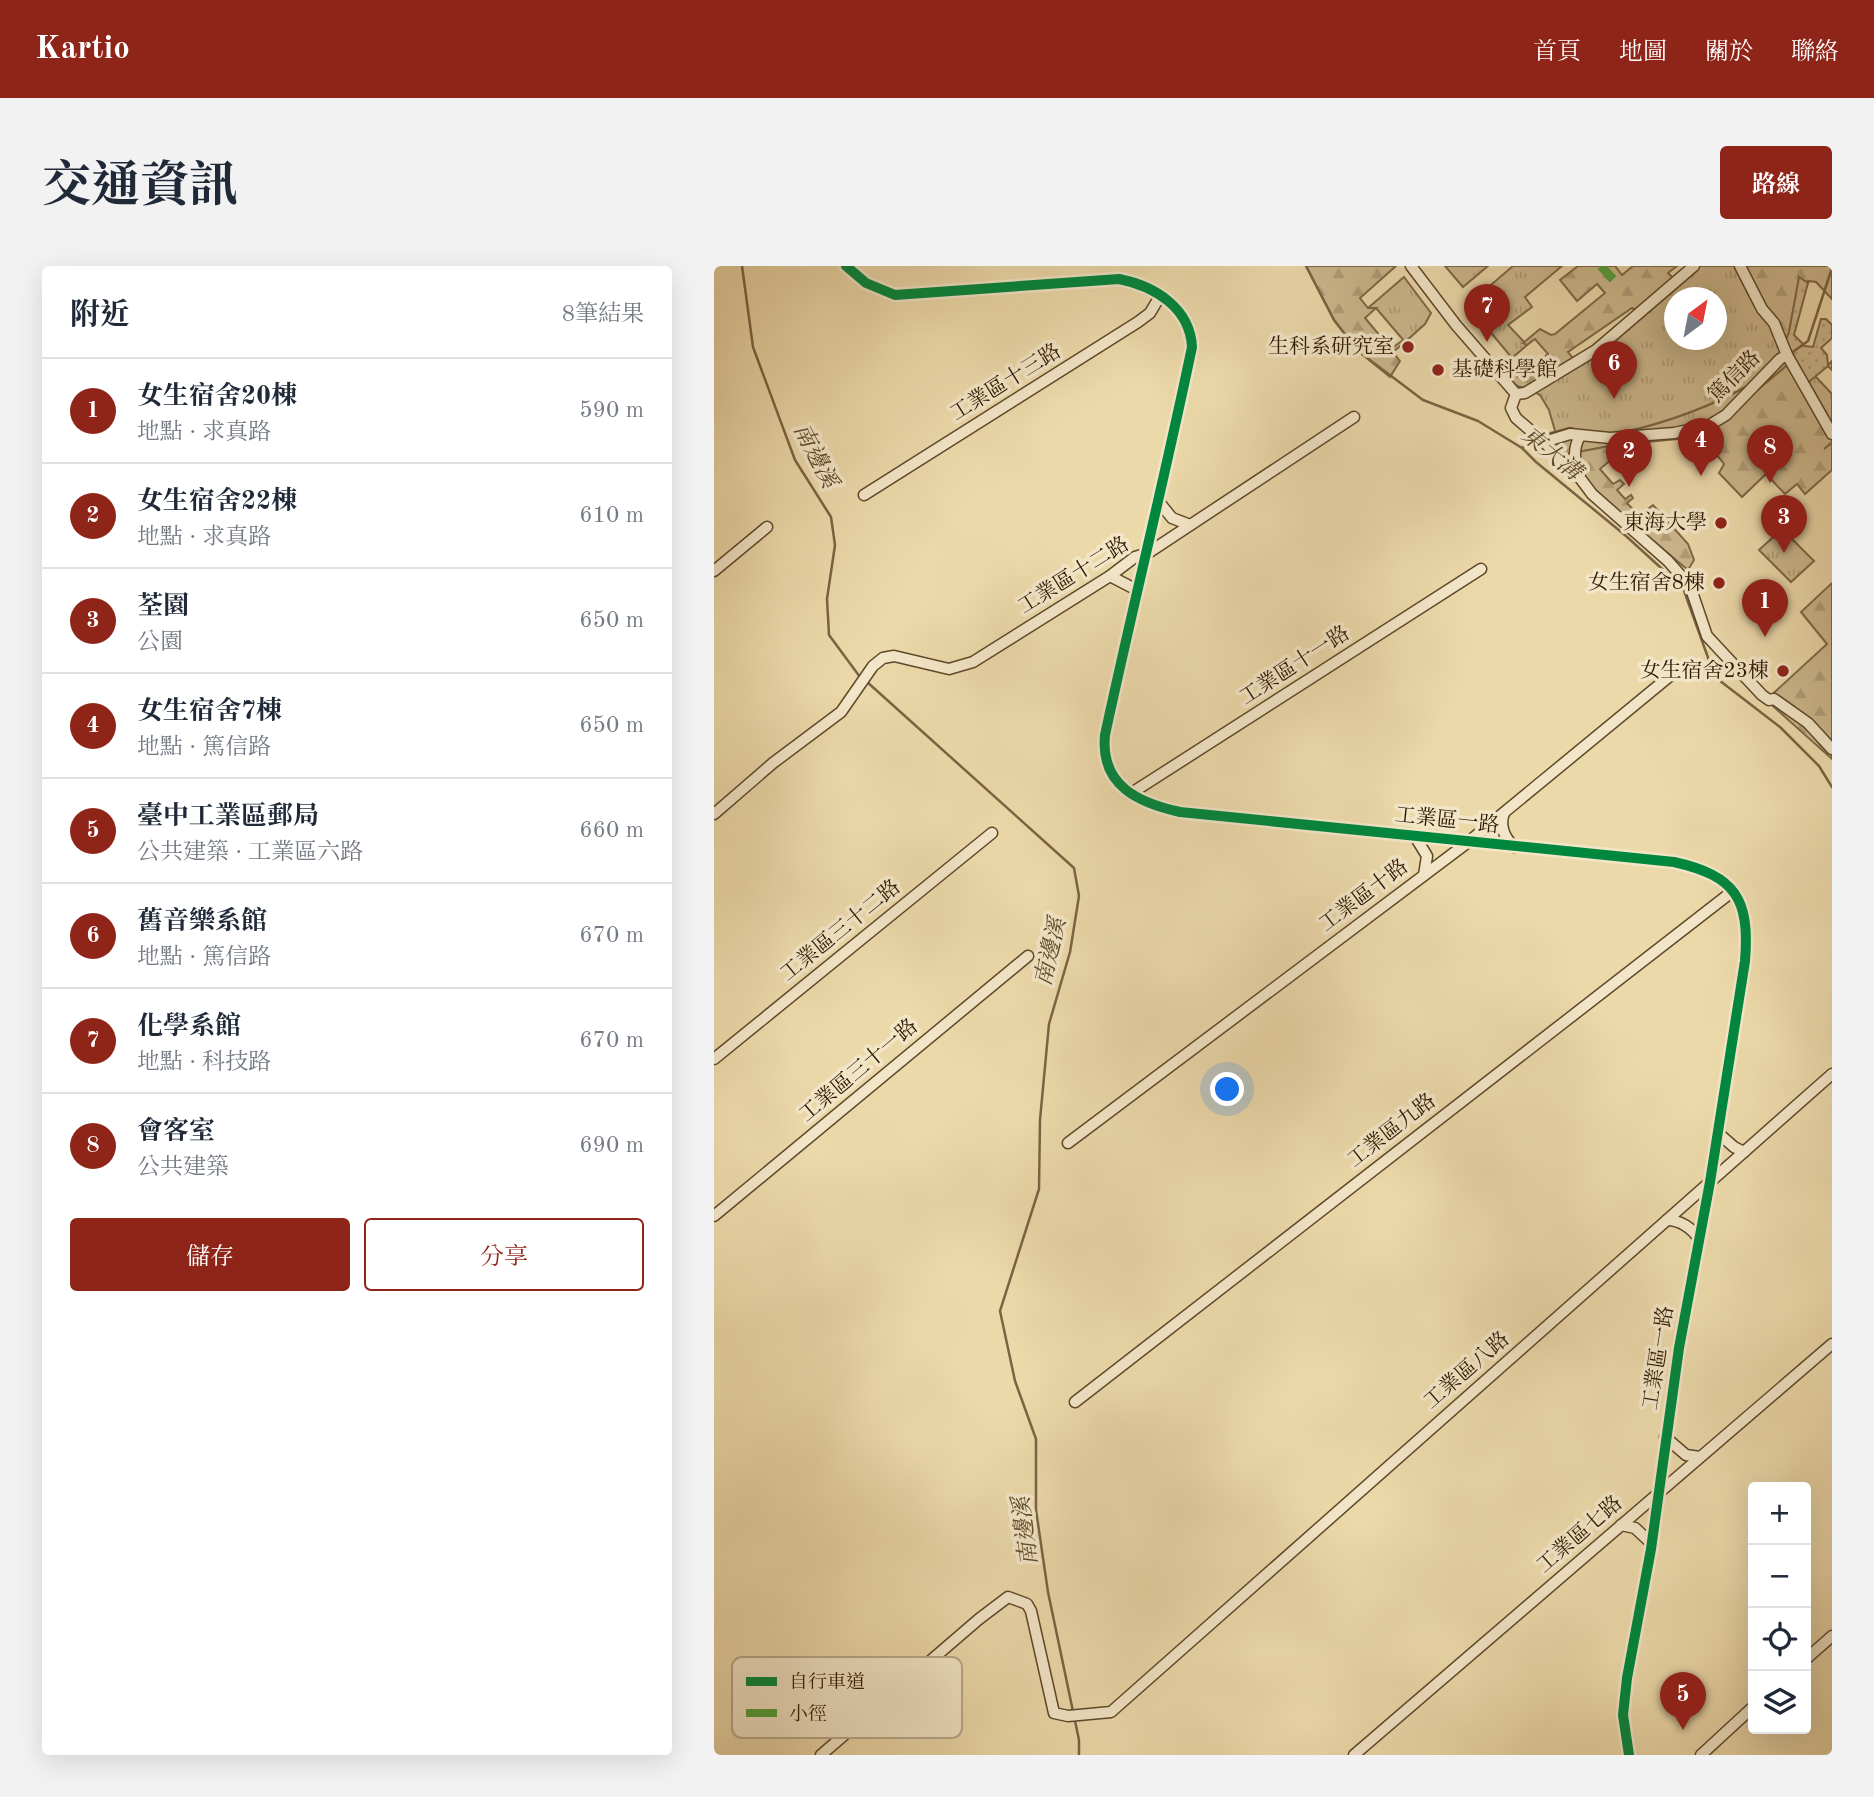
<!DOCTYPE html>
<html lang="zh-TW">
<head>
<meta charset="utf-8">
<style>
	:root { --surface:#fff; --page:#f2f2f3; --text:#1f2937; --muted:#747a83; --line:#e0e1e3; --accent:#8f2418 }
	body { margin:0; font-family:"Old Standard TT","Noto Serif TC",serif; background:var(--page); color:var(--text) }
	.controls { position:absolute; right:21px; bottom:21px; display:grid; overflow:hidden; border-radius:7px; box-shadow:0 7px 28px #0002 }
	.controls button { width:63px; height:63px; display:grid; place-items:center; padding:0; border:0; border-bottom:2px solid var(--line); background:var(--surface); color:var(--text); font:35px sans-serif }
	.compass { position:absolute; left:950px; top:21px; width:63px; height:63px; border-radius:50%; background:var(--surface); box-shadow:0 7px 28px #0002; rotate:32deg }
	.you { position:absolute; left:514px; top:824px; width:24px; height:24px; margin:-18px; border:5px solid #fff; border-radius:50%; background:#1a73e8; box-shadow:0 0 0 10px #1a73e833 }
	.badge { display:grid; place-items:center; width:46px; height:46px; border-radius:50%; background:var(--accent); color:#fff; font-size:23px; font-weight:700 }
	.pin { position:absolute; translate:-50% -58px; filter:drop-shadow(0 2px 4px #0008) }
	.pin::after { content:''; position:absolute; top:37px; width:24px; height:21px; background:inherit; clip-path:polygon(0 0,100% 0,50% 100%) }
	.list { margin:0; padding:0; list-style:none }
	h2 { display:flex; justify-content:space-between; align-items:center; height:91px; margin:0; padding:0 28px; font-size:30px }
	h2 small { font-size:23px; font-weight:400; color:var(--muted) }
	.list li { display:grid; grid-template-columns:46px 1fr auto; gap:21px; align-items:center; box-sizing:border-box; height:105px; padding:0 28px; border-top:2px solid var(--line) }
	.list b { display:block; font-size:26px; white-space:nowrap }
	.list p { margin:0; font-size:23px; white-space:nowrap; color:var(--muted) }
	.list em { font-size:23px; font-style:normal; color:var(--muted) }
	.actions { display:flex; gap:14px; padding:21px 28px }
	.actions a { flex:1; padding:16px 0; border:2px solid var(--accent); border-radius:7px; text-align:center; font-size:24px; color:var(--accent) }
	.actions .main { background:var(--accent); color:#fff }
	.icon { flex:none; width:38px; height:38px; fill:none; stroke:currentColor; stroke-width:2; stroke-linecap:round; stroke-linejoin:round }
	.map { position:relative; flex:none; width:1118px; height:1489px; overflow:hidden; border-radius:7px }
	header { display:flex; align-items:center; gap:42px; box-sizing:border-box; height:98px; padding:0 35px; background:var(--accent); color:#fff }
	header strong { font-size:33px }
	nav { display:flex; gap:38px; margin-inline-start:auto; font-size:24px }
	.intro { display:flex; align-items:center; justify-content:space-between; box-sizing:border-box; height:168px; padding:0 42px }
	h1 { margin:0; font-size:49px }
	.button { padding:18px 32px; border-radius:7px; background:var(--accent); color:#fff; font-size:24px; font-weight:700 }
	main { display:flex; gap:42px; padding:0 42px }
	aside { flex:1; background:var(--surface); border-radius:7px; box-shadow:0 7px 28px #0002 }
	.map>svg:first-child { display:block }
	.grass { fill:url(#grass-tufts); stroke:#7e6846; stroke-width:2; fill-rule:evenodd }
	.forest { fill:url(#forest-firs); stroke:#7e6846; stroke-width:2 }
	.garden { fill:url(#garden-dots); stroke:#7e6846; stroke-width:2 }
	.lines { fill:none; stroke-linecap:round; stroke-linejoin:round }
	.stream { stroke:#7a6443; stroke-width:2.5 }
	.minor-casing { stroke:#5e482a; stroke-width:13 }
	.minor { stroke:#f3e6c8; stroke-width:10 }
	.quiet { stroke:#52a13c; stroke-width:9; stroke-dasharray:18 9; stroke-linecap:butt }
	.cycleway-casing { stroke:#f3e6c8; stroke-width:15 }
	.cycleway { stroke:#00873e; stroke-width:10 }
	.poi-dot { fill:#8f2418; stroke:#f3e6c8; stroke-width:2.5 }
	.labels { text-anchor:middle; dominant-baseline:central; stroke-width:7; stroke-linejoin:round; paint-order:stroke }
	.poi-label { font-size:21px; fill:#2f1800; stroke:#f3e6c8; text-anchor:end }
	.street-label { font-size:21px; fill:#2f1800; stroke:#f3e6c8 }
	.water-label { font-size:23px; font-style:italic; fill:#614b2d; stroke:#f3e6c8 }
	.key { fill:#f3e6c8; stroke:#b8a88c; stroke-width:2 }
	.key-label { font-size:19px; fill:#2f1800 }
</style>
</head>
<body>
<header>
<strong>Kartio</strong>
<nav><a>首頁</a><a>地圖</a><a>關於</a><a>聯絡</a></nav>
</header>
<div class="intro"><h1>交通資訊</h1><a class="button">路線</a></div>
<main>
<aside>
<h2>附近<small>8筆結果</small></h2>
<ul class="list">
<li><span class="badge">1</span><div><b>女生宿舍20棟</b><p>地點 · 求真路</p></div><em>590 m</em></li>
<li><span class="badge">2</span><div><b>女生宿舍22棟</b><p>地點 · 求真路</p></div><em>610 m</em></li>
<li><span class="badge">3</span><div><b>荃園</b><p>公園</p></div><em>650 m</em></li>
<li><span class="badge">4</span><div><b>女生宿舍7棟</b><p>地點 · 篤信路</p></div><em>650 m</em></li>
<li><span class="badge">5</span><div><b>臺中工業區郵局</b><p>公共建築 · 工業區六路</p></div><em>660 m</em></li>
<li><span class="badge">6</span><div><b>舊音樂系館</b><p>地點 · 篤信路</p></div><em>670 m</em></li>
<li><span class="badge">7</span><div><b>化學系館</b><p>地點 · 科技路</p></div><em>670 m</em></li>
<li><span class="badge">8</span><div><b>會客室</b><p>公共建築</p></div><em>690 m</em></li>
</ul>
<div class="actions"><a class="main">儲存</a><a>分享</a></div>
</aside>
<div class="map">
<svg width="1118" height="1489" viewBox="0 0 1118 1489">
	<defs>
		<pattern id="grass-tufts" width="24" height="20" patternUnits="userSpaceOnUse" patternTransform="scale(1.75)"><rect width="24" height="20" fill="#ccb88d"/><path d="M3 7l-1-3M5 7V3M7 7l1-3M15 17l-1-3M17 17v-4M19 17l1-3" fill="none" stroke="#b09d78"/></pattern>
		<pattern id="forest-firs" width="22" height="20" patternUnits="userSpaceOnUse" patternTransform="scale(1.75)"><rect width="22" height="20" fill="#ccb88d"/><path d="M5 1l3.5 6h-7zM16 11l3.5 6h-7z" fill="#b09d78"/></pattern>
		<pattern id="garden-dots" width="8" height="8" patternUnits="userSpaceOnUse" patternTransform="scale(1.75)"><rect width="8" height="8" fill="#ccb88d"/><path d="M2 2h.1M6 6h.1" fill="none" stroke="#b09d78" stroke-width="1.8" stroke-linecap="round"/></pattern>
	</defs>
	<rect width="100%" height="100%" fill="#ecd9aa"/>
	<filter id="stains"><feTurbulence type="fractalNoise" baseFrequency=".00286" numOctaves="4"/><feColorMatrix values="0 0 0 0 .2 0 0 0 0 .09 0 0 0 0 .02 0 0 0 .5 -.17"/></filter>
	<radialGradient id="worn" r=".72"><stop offset=".6" stop-color="#630" stop-opacity="0"/><stop offset="1" stop-color="#630" stop-opacity=".3"/></radialGradient>
	<g class="grass">
		<path d="M 731,0 L 774,0 L 749,21 Z"/>
		<path d="M 799,0 L 848,0 L 811,31 L 818,41 L 794,59 L 813,79 L 798,92 L 758,44 L 766,36 L 757,36 Z"/>
		<path d="M 980,0 L 1026,0 L 1077,96 L 1034,132 L 964,173 L 901,179 L 848,189 L 835,144 L 826,129 L 815,123 L 875,86 ZM 960,32 L 1002,32 L 1002,74 L 960,74 Z"/>
		<path d="M 690,11 L 717,47 L 711,58 L 691,76 L 662,42 L 654,42 Z"/>
		<path d="M 1101,110 L 1118,128 L 1118,168 L 1090,120 Z"/>
		<path d="M 1068,263 L 1100,295 L 1077,316 L 1045,284 Z"/>
	</g>
	<g class="forest">
		<path d="M 592,0 L 682,0 L 646,32 L 654,42 L 662,42 L 651,52 L 677,83 L 689,74 L 691,76 L 679,86 L 686,95 L 676,111 L 644,85 L 620,54 Z"/>
		<path d="M 864,0 L 901,0 L 908,9 L 919,0 L 963,0 L 954,7 L 960,13 L 922,44 L 918,42 L 854,86 L 861,95 L 815,123 L 803,120 L 783,102 L 791,95 L 805,112 L 834,88 L 821,73 L 813,79 L 809,77 L 826,63 L 837,69 L 841,68 L 891,27 L 883,18 L 863,35 L 846,14 Z"/>
		<path d="M 1026,0 L 1118,0 L 1118,33 L 1102,16 L 1094,15 L 1094,17 L 1086,12 L 1075,66 L 1069,82 Z"/>
		<path d="M 1077,96 L 1118,164 L 1118,176 L 1110,183 L 1118,177 L 1118,204 L 1091,228 L 1083,218 L 1071,228 L 1052,208 L 1028,231 L 1005,207 L 1010,198 L 1002,188 L 984,195 L 964,173 L 1034,132 Z"/>
		<path d="M 901,179 L 899,192 L 886,203 L 899,218 L 906,214 L 910,218 L 903,224 L 911,233 L 917,229 L 919,232 L 913,237 L 925,250 L 939,239 L 974,278 L 980,294 L 974,304 L 876,222 L 848,189 Z"/>
		<path d="M 1118,317 L 1118,493 L 1052,434 L 1113,378 L 1087,346 Z"/>
	</g>
	<path class="garden" d="M 1085,11 L 1094,17 L 1080,69 L 1091,80 L 1099,81 L 1107,53 L 1112,53 L 1118,59 L 1118,72 L 1107,82 L 1113,89 L 1114,99 L 1118,95 L 1118,104 L 1114,100 L 1090,120 L 1069,82 L 1075,66 Z"/>
	<g class="lines">
		<g class="stream">
			<path d="M 28,0 L 39,81 L 81,194 L 117,251 L 121,279 L 113,333 L 115,369 L 146,411"/>
			<path d="M 592,0 L 620,54 L 644,85 L 709,134 L 764,155 L 808,182 L 822,196 L 912,270 L 969,322 L 1001,411 L 1066,461 L 1105,500 L 1118,521"/>
			<path d="M 1076,88 L 1094,75 L 1118,2"/>
			<path d="M 911,166 C 954,156 996,141 1035,119"/>
			<path d="M 826,170 L 856,162 L 867,165"/>
			<path d="M 809,181 L 821,174"/>
			<path d="M 152,415 L 360,602 L 365,630 L 356,686 L 335,758 L 326,854 L 325,923 L 286,1045 L 301,1115 L 322,1173 L 322,1244 L 334,1326 L 365,1474 L 365,1489"/>
		</g>
		<g class="minor-casing">
			<g id="minor">
				<path d="M 132,0 L 152,17 L 181,29 L 405,13 C 441,20 476,42 478,81 C 451,211 419,339 391,469 C 386,520 425,537 466,546 L 960,596 C 1022,610 1036,633 1031,695 L 996,916 L 965,1082 L 937,1283 L 913,1412 L 909,1449 L 915,1489"/>
				<path d="M 697,0 L 742,59 L 802,128"/>
				<path d="M 1026,0 L 1048,43 L 1060,57 L 1073,89 L 1118,168"/>
				<path d="M 802,128 L 797,142 L 802,152 L 830,176 L 866,212 L 878,228 L 954,295 L 976,320 L 993,370 L 1048,429 L 1055,434 L 1060,433 L 1094,457 L 1118,483"/>
				<path d="M 802,128 L 811,127 L 882,84 L 980,0"/>
				<path d="M 830,176 L 856,168 L 896,172 L 960,167 L 994,160 L 1012,149 L 1066,93 L 1073,89"/>
				<path d="M 865,210 C 861,195 858,184 866,170"/>
				<path d="M 150,229 L 424,56 L 436,47 L 446,30"/>
				<path d="M 445,236 L 458,252 L 476,259"/>
				<path d="M 0,305 L 53,261"/>
				<path d="M 396,310 L 423,324"/>
				<path d="M 416,528 L 767,303"/>
				<path d="M 790,547 C 785,560 790,571 800,581"/>
				<path d="M 0,548 L 59,497 L 127,446 L 159,400 L 169,392 L 180,390 L 235,403 L 259,396 L 396,310 L 421,291 L 434,287 L 640,151"/>
				<path d="M 702,572 L 713,590 L 710,609"/>
				<path d="M 0,793 L 278,567"/>
				<path d="M 1004,867 L 1020,881 L 1030,886"/>
				<path d="M 354,877 L 753,577 L 962,405"/>
				<path d="M 0,950 L 314,690"/>
				<path d="M 953,954 C 966,954 978,962 985,973"/>
				<path d="M 361,1136 L 1019,625"/>
				<path d="M 951,1171 L 972,1189 L 986,1191"/>
				<path d="M 907,1259 L 921,1262 L 937,1277"/>
				<path d="M 1092,1393 L 1118,1370"/>
				<path d="M 107,1489 L 265,1353 L 294,1331 L 313,1338 L 317,1345 L 340,1447 L 354,1450 L 397,1446 L 1118,808"/>
				<path d="M 640,1489 L 1118,1078"/>
				<path d="M 987,1489 L 1039,1441"/>
			</g>
		</g>
		<use href="#minor" class="minor"/>
		<path class="quiet" d="M 887,0 L 905,20"/>
		<g class="cycleway-casing">
			<path id="cycleway" d="M 132,0 L 152,17 L 181,29 L 405,13 C 441,20 476,42 478,81 C 451,211 419,339 391,469 C 386,520 425,537 466,546 L 960,596 C 1022,610 1036,633 1031,695 L 996,916 L 965,1082 L 937,1283 L 913,1412 L 909,1449 L 915,1489"/>
		</g>
		<use href="#cycleway" class="cycleway"/>
	</g>
	<g class="poi-dot">
		<circle cx="694" cy="81" r="7"/>
		<circle cx="724" cy="104" r="7"/>
		<circle cx="1007" cy="257" r="7"/>
		<circle cx="1005" cy="317" r="7"/>
		<circle cx="1069" cy="405" r="7"/>
	</g>
	<g class="labels">
		<g class="poi-label">
			<text x="680" y="81">生科系研究室</text>
			<text x="738" y="104" text-anchor="start">基礎科學館</text>
			<text x="993" y="257">東海大學</text>
			<text x="991" y="317">女生宿舍8棟</text>
			<text x="1055" y="405">女生宿舍23棟</text>
		</g>
		<g class="street-label">
			<text transform="translate(1021 111) rotate(-45)">篤信路</text>
			<text transform="translate(292 117) rotate(-32)">工業區十三路</text>
			<text transform="translate(360 310) rotate(-32)">工業區十二路</text>
			<text transform="translate(581 400) rotate(-33)">工業區十一路</text>
			<text transform="translate(733 555) rotate(6)">工業區一路</text>
			<text transform="translate(650 630) rotate(-37)">工業區十路</text>
			<text transform="translate(127 665) rotate(-39)">工業區三十二路</text>
			<text transform="translate(145 805) rotate(-40)">工業區三十一路</text>
			<text transform="translate(678 865) rotate(-38)">工業區九路</text>
			<text transform="translate(945 1092) rotate(-81)">工業區一路</text>
			<text transform="translate(753 1105) rotate(-41)">工業區八路</text>
			<text transform="translate(866 1269) rotate(-41)">工業區七路</text>
		</g>
		<g class="water-label">
			<text transform="translate(837 188) rotate(39)">東大溝</text>
			<text transform="translate(101 190) rotate(63)">南邊溪</text>
			<text transform="translate(337 686) rotate(-77)">南邊溪</text>
			<text transform="translate(312 1265) rotate(-97)">南邊溪</text>
		</g>
	</g>
	<rect x="18" y="1391" width="230" height="81" rx="10" class="key"/>
	<rect x="32" y="1411" width="31" height="9" fill="#00873e"/>
	<rect x="32" y="1443" width="31" height="8" fill="#52a13c"/>
	<g class="key-label">
		<text x="75" y="1422">自行車道</text>
		<text x="75" y="1454">小徑</text>
	</g>
	<rect width="100%" height="100%" filter="url(#stains)"/>
	<rect width="100%" height="100%" fill="url(#worn)"/>
</svg>
<div class="controls">
<button>+</button>
<button>−</button>
<button><svg class="icon" aria-label="locate" viewBox="0 0 24 24"><circle cx="12" cy="12" r="6"/><path d="M12 2v4M12 18v4M2 12h4M18 12h4"/></svg></button>
<button><svg class="icon" aria-label="layers" viewBox="0 0 24 24"><path d="M12 4l9 5-9 5-9-5zM3 14l9 5 9-5"/></svg></button>
</div>
<svg class="compass" viewBox="-18 -18 36 36"><path d="M0-13l5 13h-10z" fill="#e53935"/><path d="M0 13l5-13h-10z" fill="#747a83"/></svg>
<div class="you"></div>
<div class="pin badge" style="left:1051px;top:371px">1</div>
<div class="pin badge" style="left:915px;top:221px">2</div>
<div class="pin badge" style="left:1070px;top:287px">3</div>
<div class="pin badge" style="left:987px;top:210px">4</div>
<div class="pin badge" style="left:969px;top:1464px">5</div>
<div class="pin badge" style="left:900px;top:133px">6</div>
<div class="pin badge" style="left:773px;top:76px">7</div>
<div class="pin badge" style="left:1056px;top:217px">8</div>
</div>
</main>
</body>
</html>
